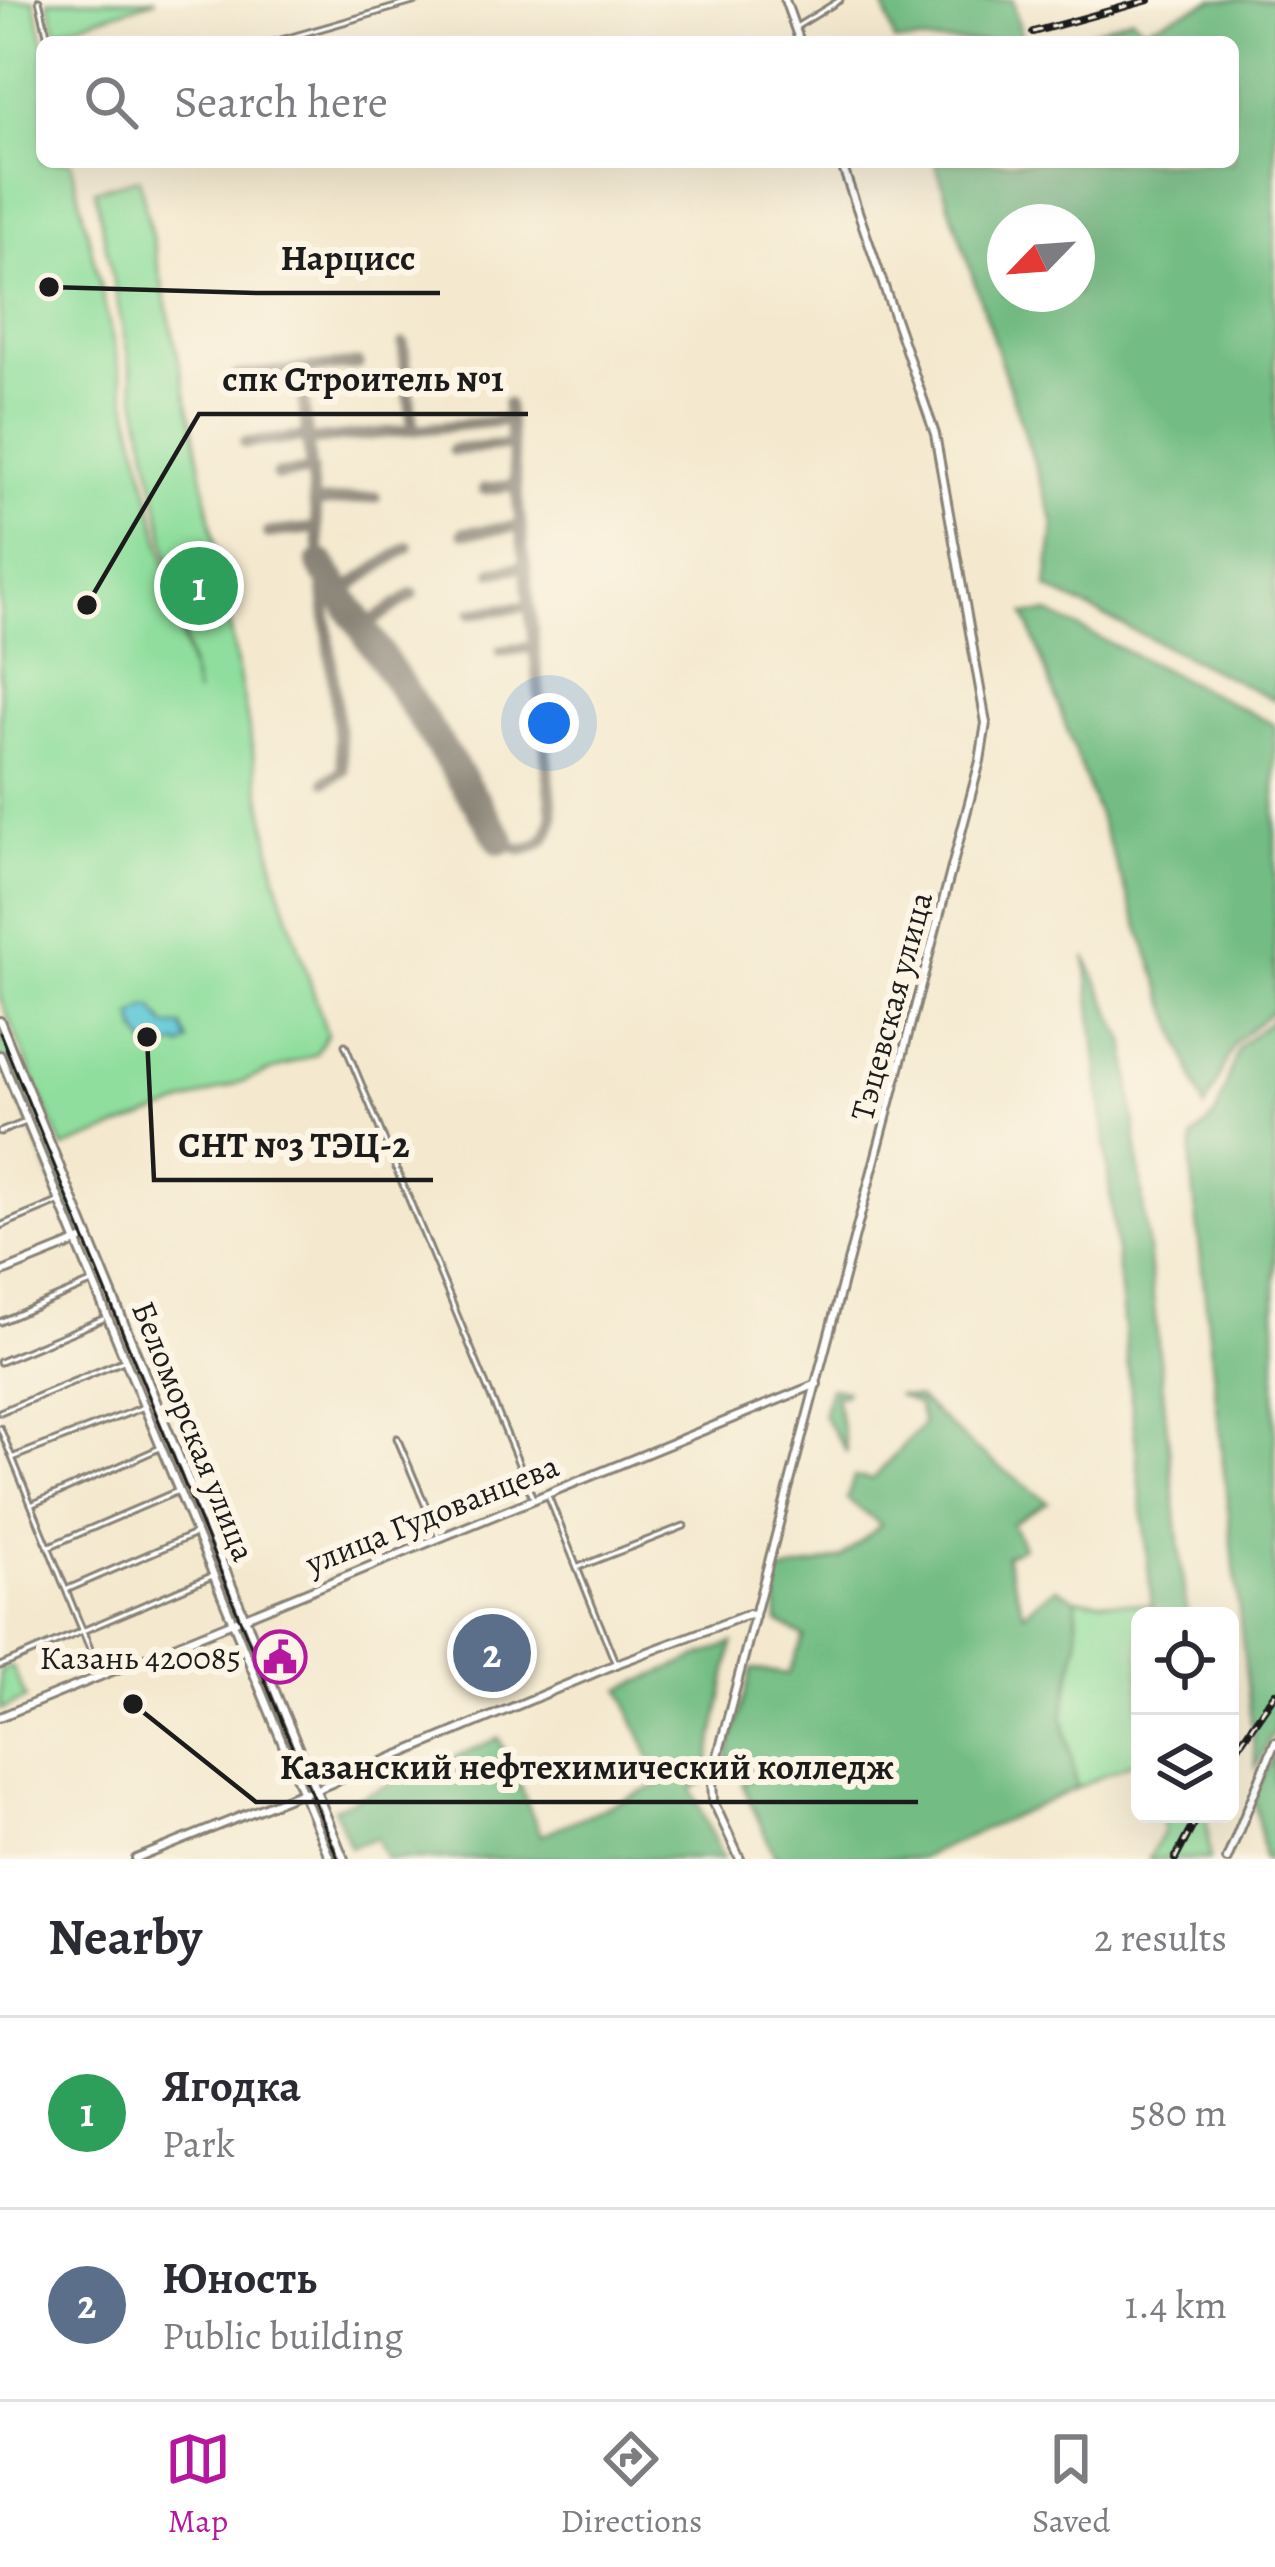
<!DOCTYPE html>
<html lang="en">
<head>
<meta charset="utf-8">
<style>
	:root { --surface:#fff; --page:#f2f2f3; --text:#2b2b33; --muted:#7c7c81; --line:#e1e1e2; --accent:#b5179e }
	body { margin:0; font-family:Alegreya,serif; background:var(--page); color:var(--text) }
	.controls { position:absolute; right:36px; bottom:36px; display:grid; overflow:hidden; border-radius:18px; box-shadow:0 12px 48px #0002 }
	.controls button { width:108px; height:108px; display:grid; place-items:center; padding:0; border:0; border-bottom:3px solid var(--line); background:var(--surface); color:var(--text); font:60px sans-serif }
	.compass { position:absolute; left:987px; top:204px; width:108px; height:108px; border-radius:50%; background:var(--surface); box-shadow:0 12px 48px #0002; rotate:245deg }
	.you { position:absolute; left:549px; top:723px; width:42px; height:42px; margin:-30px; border:9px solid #fff; border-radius:50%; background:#1a73e8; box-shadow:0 0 0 18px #1a73e833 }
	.badge { display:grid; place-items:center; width:78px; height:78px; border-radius:50%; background:var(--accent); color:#fff; font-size:39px; font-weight:700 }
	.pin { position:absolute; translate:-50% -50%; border:6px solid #fff; box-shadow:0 3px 12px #0006 }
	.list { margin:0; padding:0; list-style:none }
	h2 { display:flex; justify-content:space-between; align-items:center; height:156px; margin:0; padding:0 48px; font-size:51px }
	h2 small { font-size:39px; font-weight:400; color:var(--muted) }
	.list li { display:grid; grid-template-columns:78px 1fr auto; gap:36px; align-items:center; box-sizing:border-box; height:192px; padding:0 48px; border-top:3px solid var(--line) }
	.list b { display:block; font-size:45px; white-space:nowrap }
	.list p { margin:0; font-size:39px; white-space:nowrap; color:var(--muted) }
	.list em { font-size:39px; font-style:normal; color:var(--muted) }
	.icon { flex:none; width:66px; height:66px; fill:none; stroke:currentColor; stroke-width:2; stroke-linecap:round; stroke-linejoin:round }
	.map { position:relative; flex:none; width:1275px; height:1859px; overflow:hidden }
	.search { position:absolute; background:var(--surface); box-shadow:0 12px 48px #0002; left:36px; right:36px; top:36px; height:132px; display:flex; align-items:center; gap:30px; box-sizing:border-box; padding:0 42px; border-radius:18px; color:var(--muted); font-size:45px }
	.sheet { height:540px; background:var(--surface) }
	nav { display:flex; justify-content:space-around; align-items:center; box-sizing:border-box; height:168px; border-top:3px solid var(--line); background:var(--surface); font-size:33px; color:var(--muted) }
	nav a { display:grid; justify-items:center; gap:6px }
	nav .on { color:var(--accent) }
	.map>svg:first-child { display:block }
	.green { fill:#8fde9d; stroke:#567d5c; stroke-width:3 }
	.forest { fill:#73bd84; stroke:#486c50; stroke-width:3; fill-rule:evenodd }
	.water { fill:#5dc8d7; stroke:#3c727a; stroke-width:3 }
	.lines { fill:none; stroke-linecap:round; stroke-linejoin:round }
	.taxiway { stroke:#888276; stroke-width:12 }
	.runway { stroke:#888276; stroke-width:30 }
	.minor-casing { stroke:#888276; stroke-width:9 }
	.tertiary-casing { stroke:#888276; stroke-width:12 }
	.secondary-casing { stroke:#888276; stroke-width:12 }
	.minor { stroke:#fff; stroke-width:3 }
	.tertiary { stroke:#fff; stroke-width:6 }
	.secondary { stroke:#fff; stroke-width:6 }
	.tram { stroke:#1c1c1c; stroke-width:3 }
	.rail-casing { stroke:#1c1c1c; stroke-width:8 }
	.rail { stroke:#fcf5e5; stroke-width:3; stroke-dasharray:9; stroke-linecap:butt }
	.labels { text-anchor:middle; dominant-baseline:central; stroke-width:12; stroke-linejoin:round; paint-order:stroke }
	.street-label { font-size:33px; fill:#1c1c1c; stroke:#fcf5e5 }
	.poi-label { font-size:33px; fill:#1c1c1c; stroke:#fcf5e5; text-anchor:end }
	.leader { fill:none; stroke:#1c1c1c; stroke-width:4.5 }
	.callout-dot { fill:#1c1c1c; stroke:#fcf5e5; stroke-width:4.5 }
	.callout-label { font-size:36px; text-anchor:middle; font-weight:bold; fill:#1c1c1c; stroke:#fcf5e5; stroke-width:12; stroke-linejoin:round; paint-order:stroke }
</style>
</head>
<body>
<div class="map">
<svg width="1275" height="1859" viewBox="0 0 1275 1859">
	<rect width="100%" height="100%" fill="#fcf5e5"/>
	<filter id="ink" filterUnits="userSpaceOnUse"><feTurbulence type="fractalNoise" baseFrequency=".00833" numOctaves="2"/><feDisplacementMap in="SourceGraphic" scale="24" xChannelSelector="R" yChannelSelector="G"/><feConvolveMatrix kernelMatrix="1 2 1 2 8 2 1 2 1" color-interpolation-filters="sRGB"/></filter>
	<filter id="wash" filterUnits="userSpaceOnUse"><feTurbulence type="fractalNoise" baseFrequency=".004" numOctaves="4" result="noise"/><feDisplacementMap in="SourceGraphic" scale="48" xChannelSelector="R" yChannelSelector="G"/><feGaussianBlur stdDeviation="2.7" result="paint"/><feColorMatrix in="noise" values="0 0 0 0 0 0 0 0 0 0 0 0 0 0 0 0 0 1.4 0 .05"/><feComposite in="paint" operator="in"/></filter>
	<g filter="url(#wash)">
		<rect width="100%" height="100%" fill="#f4e9cf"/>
		<g class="green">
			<path d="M 0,0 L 34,0 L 44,42 L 42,162 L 71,162 L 196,695 L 95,190 L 139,178 L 194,430 L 276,877 L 327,1034 L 316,1054 L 63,1148 L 0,998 Z"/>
			<path d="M 48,0 L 156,0 L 56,31 Z"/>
			<path d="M 0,1028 L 85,1236 L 77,1240 L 0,1051 Z"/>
			<path d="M 1076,1599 L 1152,1605 L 1154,1616 L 1140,1616 L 1140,1759 L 1077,1788 L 1063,1715 L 1078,1641 Z"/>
			<path d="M 12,1666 L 26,1699 L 0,1710 L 0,1671 Z"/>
			<path d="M 1162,1814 L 1206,1814 L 1210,1859 L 1149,1859 L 1164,1831 Z"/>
		</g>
		<g class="forest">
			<path d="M 894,0 L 1013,0 L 1023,42 L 895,42 L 884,6 Z"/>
			<path d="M 1214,0 L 1275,0 L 1275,700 L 1047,588 L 1054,523 L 935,162 L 1233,162 L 1233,42 L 1063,42 L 1132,17 L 1143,28 ZM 1005,222 L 1077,222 L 1077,294 L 1005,294 Z"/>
			<path d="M 1049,613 L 1275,725 L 1275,1009 L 1235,1042 L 1205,1109 L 1025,614 Z"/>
			<path d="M 1086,957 L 1126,1043 L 1187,1616 L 1154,1616 L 1152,1605 Z"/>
			<path d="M 1275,1017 L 1275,1729 L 1256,1768 L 1191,1167 L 1193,1138 L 1216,1115 L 1239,1046 Z"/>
			<path d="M 830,1388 L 846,1390 L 844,1395 L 836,1395 L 847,1453 L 823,1415 Z"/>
			<path d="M 896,1395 L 918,1398 L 973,1447 L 1048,1502 L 1012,1523 L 1023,1547 L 1005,1556 L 1024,1613 L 1055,1587 L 1076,1599 L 1078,1641 L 1063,1715 L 1077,1788 L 918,1859 L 776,1859 L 742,1783 L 769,1770 L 723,1773 L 752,1669 L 788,1674 L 804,1637 L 778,1622 L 775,1574 L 841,1558 L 881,1525 L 847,1499 L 854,1477 L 873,1479 L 923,1424 L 918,1404 Z"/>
			<path d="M 733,1643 L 705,1781 L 692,1789 L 723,1859 L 386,1859 L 376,1838 L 350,1847 L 334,1808 L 499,1738 L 541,1835 L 661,1784 L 621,1689 Z"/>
			<path d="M 1275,1754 L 1275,1859 L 1264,1859 L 1254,1795 Z"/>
		</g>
		<path class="water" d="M 146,1007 L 153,1007 L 166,1026 L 182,1026 L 188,1042 L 181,1047 L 177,1044 L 166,1048 L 148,1047 L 137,1030 L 133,1016 Z"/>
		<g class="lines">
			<g class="taxiway">
				<path d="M 403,344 L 413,430"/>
				<path d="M 300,370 L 343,771 L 326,781"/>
				<path d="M 237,376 L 358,364"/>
				<path d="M 306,441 L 509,420"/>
				<path d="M 245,443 L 306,437"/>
				<path d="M 453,450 L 511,445"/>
				<path d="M 277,475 L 312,471"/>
				<path d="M 484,489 L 516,485"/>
				<path d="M 315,503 L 375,497"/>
				<path d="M 268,533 L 317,528"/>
				<path d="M 463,533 L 521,526"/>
				<path d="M 493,572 L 525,566"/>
				<path d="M 340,593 L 408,547"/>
				<path d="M 472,613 L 529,606"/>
				<path d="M 362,628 L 413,594"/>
				<path d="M 501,651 L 534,647"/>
				<path d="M 501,840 L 521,850 C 541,847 550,837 553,817 L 507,404"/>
			</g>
			<path class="runway" d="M 321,564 L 501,840"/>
		</g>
	</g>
	<g filter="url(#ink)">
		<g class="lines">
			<g class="minor-casing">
				<g id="minor">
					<path d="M 39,0 L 49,42"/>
					<path d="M 796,27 L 840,0"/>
					<path d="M 274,42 L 420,0"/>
					<path d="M 345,1045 L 533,1498"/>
					<path d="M 0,1132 L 26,1122"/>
					<path d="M 0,1226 L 58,1202"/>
					<path d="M 0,1322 L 91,1283"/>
					<path d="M 0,1362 L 103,1319"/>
					<path d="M 0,1412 L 123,1361"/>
					<path d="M 0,1428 L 101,1676"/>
					<path d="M 397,1438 L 438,1535"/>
					<path d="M 14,1457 L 144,1407"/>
					<path d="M 549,1498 L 615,1662"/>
					<path d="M 33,1504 L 160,1448"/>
					<path d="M 50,1546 L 178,1491"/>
					<path d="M 579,1567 L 684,1526"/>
					<path d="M 68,1589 L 195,1534"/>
					<path d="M 0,1666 L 212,1576"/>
				</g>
			</g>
			<g class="tertiary-casing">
				<g id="tertiary">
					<path d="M 0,1273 L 89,1237"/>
					<path d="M 0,1717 L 817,1384"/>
					<path d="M 136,1859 L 297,1794 L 315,1790 L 616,1664 L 749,1614 L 755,1616"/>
				</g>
			</g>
			<g class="secondary-casing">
				<g id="secondary">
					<path d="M 785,0 L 800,42"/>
					<path d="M 0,1021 L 344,1859"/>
					<path d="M 0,1055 L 330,1859"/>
					<path d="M 740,1859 L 713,1801 L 712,1778 L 980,761 L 986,723 L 935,434 L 841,162"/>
					<path d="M 1227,1859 L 1275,1742"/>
				</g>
			</g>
			<use href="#minor" class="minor"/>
			<use href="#tertiary" class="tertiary"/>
			<use href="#secondary" class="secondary"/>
			<path class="tram" d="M 0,1033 L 338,1859"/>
			<g class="rail-casing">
				<g id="rail">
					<path d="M 1033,32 L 1149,0"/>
					<path d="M 1230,1758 L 1275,1693"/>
					<path d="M 1175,1859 L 1199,1814"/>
				</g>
			</g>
			<use href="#rail" class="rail"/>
		</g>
	</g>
	<defs>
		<g id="civic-ring" transform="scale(2.7)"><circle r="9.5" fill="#fcf5e5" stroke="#b5179e" stroke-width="1.5"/><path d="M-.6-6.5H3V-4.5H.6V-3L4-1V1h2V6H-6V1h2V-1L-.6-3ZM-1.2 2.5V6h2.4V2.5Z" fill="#b5179e"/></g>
	</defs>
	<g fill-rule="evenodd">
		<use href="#civic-ring" x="280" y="1657"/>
	</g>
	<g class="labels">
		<g class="street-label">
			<text transform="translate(891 1006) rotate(-75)">Тэцевская улица</text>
			<text transform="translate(194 1431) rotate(68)">Беломорская улица</text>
			<text transform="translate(432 1514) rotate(-22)">улица Гудованцева</text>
		</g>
		<g class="poi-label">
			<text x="241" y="1657">Казань 420085</text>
		</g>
	</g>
	<path class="leader" d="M49 287L257 293H440M87 605L199 414H528M147 1037L154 1180H433M133 1704L256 1802H918"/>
	<g class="callout-dot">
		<circle cx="49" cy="287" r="12"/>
		<circle cx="87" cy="605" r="12"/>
		<circle cx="147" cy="1037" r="12"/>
		<circle cx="133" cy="1704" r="12"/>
	</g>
	<g class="callout-label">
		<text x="348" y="270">Нарцисс</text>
		<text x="363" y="391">спк Строитель №1</text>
		<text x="294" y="1157">СНТ №3 ТЭЦ-2</text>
		<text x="587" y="1779">Казанский нефтехимический колледж</text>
	</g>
</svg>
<div class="controls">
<button><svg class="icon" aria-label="locate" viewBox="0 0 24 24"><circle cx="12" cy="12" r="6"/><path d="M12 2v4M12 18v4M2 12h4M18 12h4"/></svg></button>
<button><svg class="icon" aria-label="layers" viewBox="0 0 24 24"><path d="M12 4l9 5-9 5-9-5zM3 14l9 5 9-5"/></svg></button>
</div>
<svg class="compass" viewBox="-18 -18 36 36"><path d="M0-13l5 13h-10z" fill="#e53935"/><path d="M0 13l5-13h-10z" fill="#7c7c81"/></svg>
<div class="you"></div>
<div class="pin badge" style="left:199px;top:586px;background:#2e9e5b">1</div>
<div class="pin badge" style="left:492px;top:1653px;background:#5c6f8a">2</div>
<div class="search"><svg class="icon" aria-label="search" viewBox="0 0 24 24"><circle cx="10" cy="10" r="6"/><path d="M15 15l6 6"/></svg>Search here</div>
</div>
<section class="sheet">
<h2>Nearby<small>2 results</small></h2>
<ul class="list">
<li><span class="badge" style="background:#2e9e5b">1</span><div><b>Ягодка</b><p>Park</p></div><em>580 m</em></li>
<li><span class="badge" style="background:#5c6f8a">2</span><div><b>Юность</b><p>Public building</p></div><em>1.4 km</em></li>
</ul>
</section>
<nav>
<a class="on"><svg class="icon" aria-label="map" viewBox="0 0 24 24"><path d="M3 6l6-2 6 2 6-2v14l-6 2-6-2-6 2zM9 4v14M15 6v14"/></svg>Map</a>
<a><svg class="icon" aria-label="directions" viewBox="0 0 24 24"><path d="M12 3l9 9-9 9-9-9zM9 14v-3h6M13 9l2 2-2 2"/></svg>Directions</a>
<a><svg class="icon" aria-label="saved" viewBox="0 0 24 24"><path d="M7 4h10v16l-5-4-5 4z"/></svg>Saved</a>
</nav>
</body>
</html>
